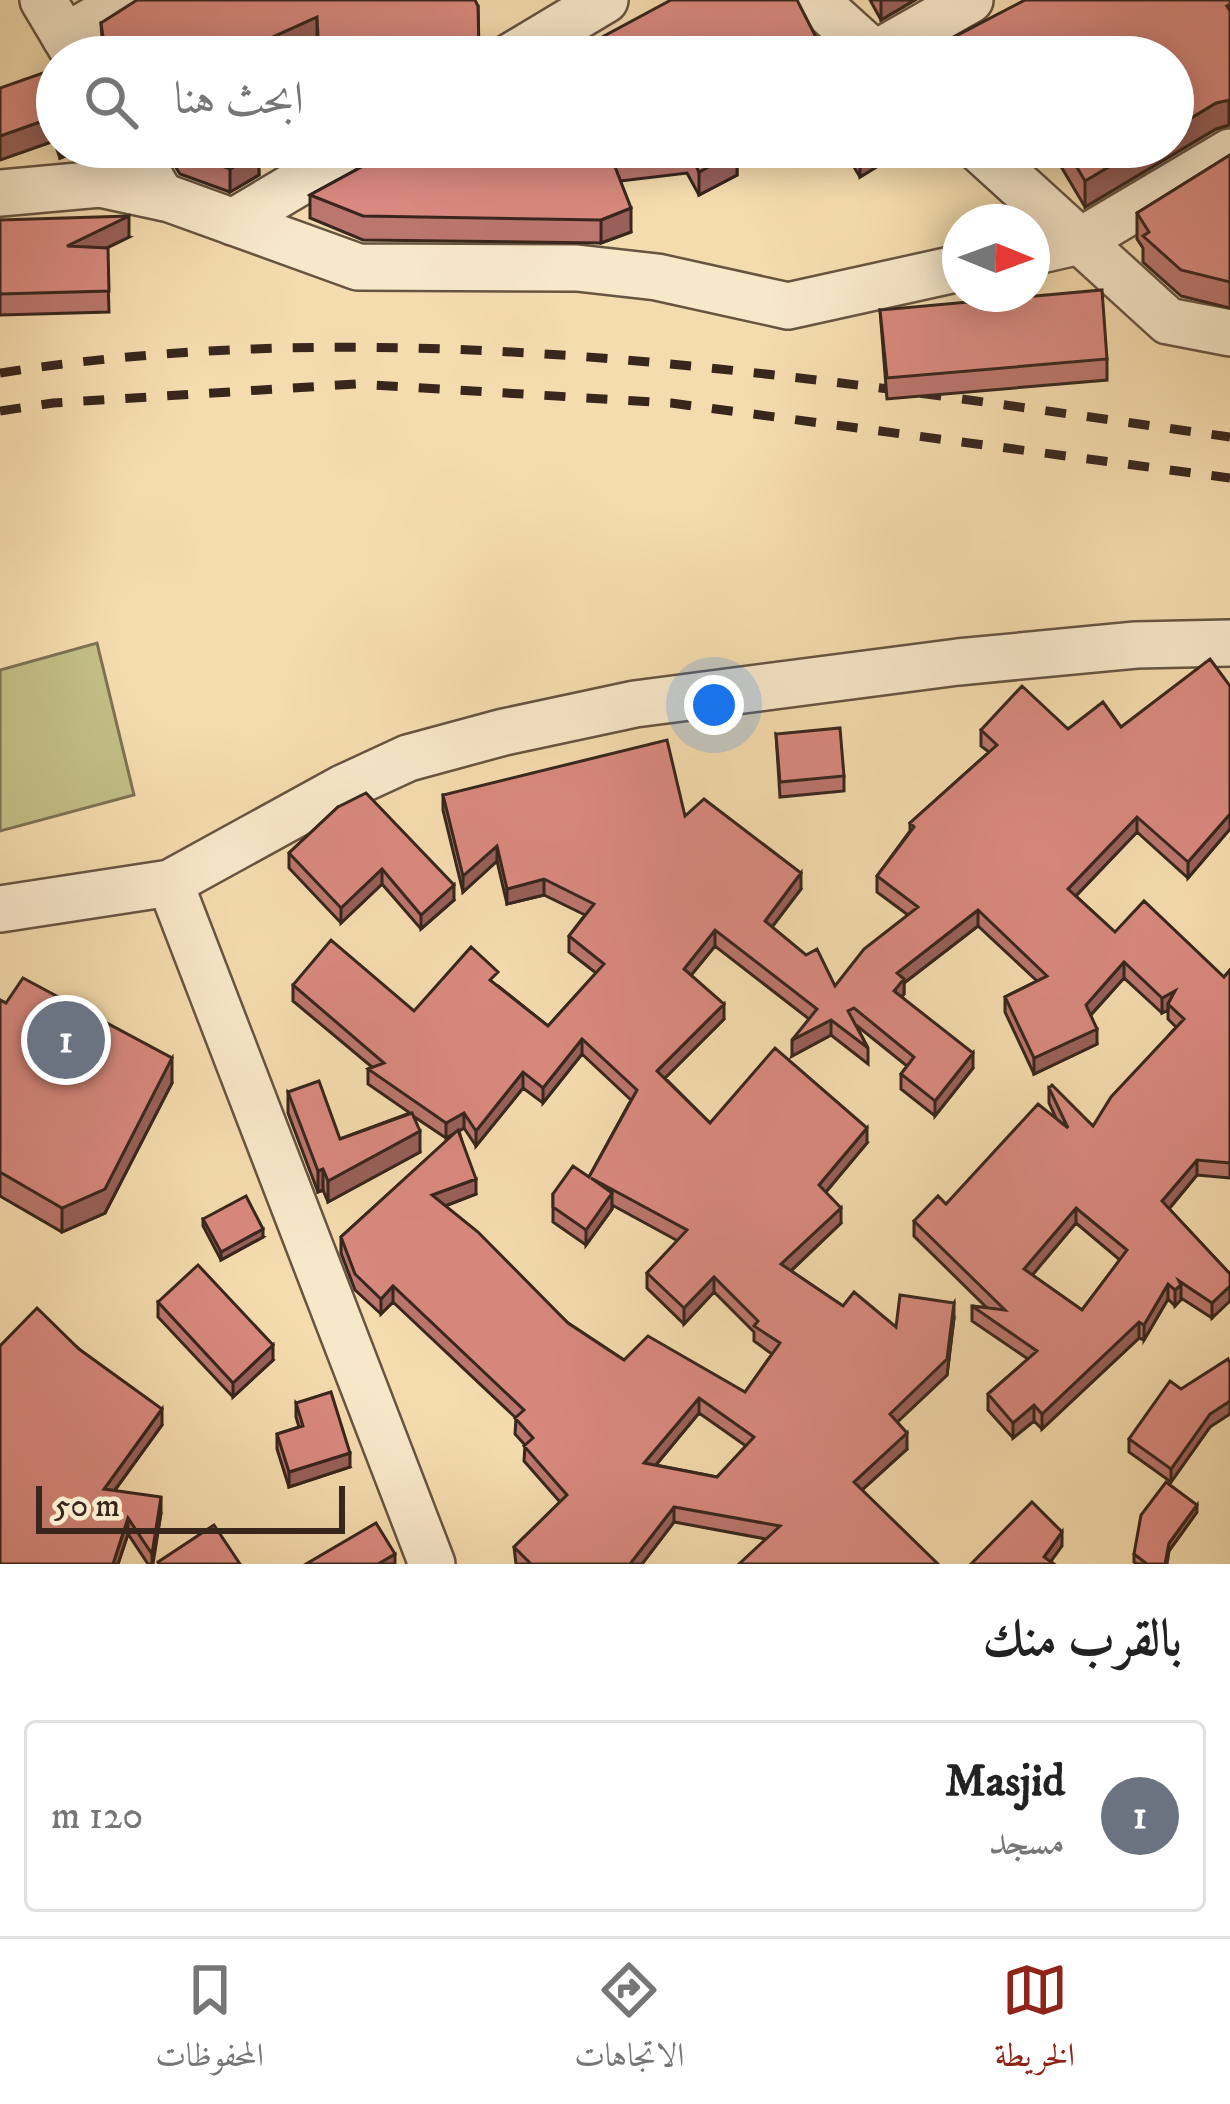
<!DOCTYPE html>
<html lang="ar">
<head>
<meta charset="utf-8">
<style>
	:root { --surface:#fff; --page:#f6f6f6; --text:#222; --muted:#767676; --line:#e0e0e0; --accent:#8f2418 }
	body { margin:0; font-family:"IM FELL DW Pica",Amiri,serif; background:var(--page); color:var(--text); direction:rtl }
	.compass { position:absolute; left:942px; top:204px; width:108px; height:108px; border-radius:50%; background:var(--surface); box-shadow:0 6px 30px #0003; rotate:91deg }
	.scale { position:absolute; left:36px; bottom:30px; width:309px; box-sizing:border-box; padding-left:12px; border:6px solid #38261d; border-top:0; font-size:33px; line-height:42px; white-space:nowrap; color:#38261d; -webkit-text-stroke:9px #f8e8ca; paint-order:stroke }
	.you { position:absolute; left:714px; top:705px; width:42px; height:42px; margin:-30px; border:9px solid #fff; border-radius:50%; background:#1a73e8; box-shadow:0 0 0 18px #1a73e833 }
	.badge { display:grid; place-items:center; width:78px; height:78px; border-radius:50%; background:var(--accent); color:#fff; font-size:39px; font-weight:700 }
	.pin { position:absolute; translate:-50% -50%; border:6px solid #fff; box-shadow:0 3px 12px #0006 }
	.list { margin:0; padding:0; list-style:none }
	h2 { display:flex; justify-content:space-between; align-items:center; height:156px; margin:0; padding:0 48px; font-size:51px }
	h2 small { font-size:39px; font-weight:400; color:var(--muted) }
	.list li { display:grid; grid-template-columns:78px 1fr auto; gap:36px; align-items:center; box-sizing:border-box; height:192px; margin:0 24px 24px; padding:0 24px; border:3px solid var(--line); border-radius:12px }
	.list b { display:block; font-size:45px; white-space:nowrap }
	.list p { margin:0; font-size:39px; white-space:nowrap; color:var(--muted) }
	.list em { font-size:39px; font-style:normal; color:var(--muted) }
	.icon { flex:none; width:66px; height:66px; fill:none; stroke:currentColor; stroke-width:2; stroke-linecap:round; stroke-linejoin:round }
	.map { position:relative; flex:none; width:1230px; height:1564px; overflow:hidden; direction:ltr }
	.search { position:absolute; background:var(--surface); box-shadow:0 6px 30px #0003; left:36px; right:36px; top:36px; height:132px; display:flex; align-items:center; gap:30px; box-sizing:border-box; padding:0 42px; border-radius:66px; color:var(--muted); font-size:45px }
	.sheet { height:372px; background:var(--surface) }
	nav { display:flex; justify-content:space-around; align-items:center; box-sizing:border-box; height:168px; border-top:3px solid var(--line); background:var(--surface); font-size:33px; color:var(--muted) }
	nav a { display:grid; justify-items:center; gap:6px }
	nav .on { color:var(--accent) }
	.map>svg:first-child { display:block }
	.green { fill:#c2bf86; stroke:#7d7252; stroke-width:3 }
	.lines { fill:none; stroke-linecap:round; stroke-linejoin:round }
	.minor-casing { stroke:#675441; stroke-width:50 }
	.minor { stroke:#f8e8ca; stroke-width:45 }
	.rail { stroke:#38261d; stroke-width:9; stroke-dasharray:21 21; stroke-linecap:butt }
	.wall { fill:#bb766d; stroke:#38261d; stroke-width:3; fill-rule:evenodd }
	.shaded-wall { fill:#986059; stroke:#38261d; stroke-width:3 }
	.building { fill:#d9897f; stroke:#38261d; stroke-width:3; fill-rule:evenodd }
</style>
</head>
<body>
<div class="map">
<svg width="1230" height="1564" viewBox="0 0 1230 1564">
	<rect width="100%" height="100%" fill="#f5dcae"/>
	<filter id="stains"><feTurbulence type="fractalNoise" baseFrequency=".00167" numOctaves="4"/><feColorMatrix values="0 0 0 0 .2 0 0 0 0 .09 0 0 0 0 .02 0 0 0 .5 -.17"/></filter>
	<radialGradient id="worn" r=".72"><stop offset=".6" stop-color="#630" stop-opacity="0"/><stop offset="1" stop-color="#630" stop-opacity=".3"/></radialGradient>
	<path class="green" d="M 97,643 L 134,795 L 0,831 L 0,670 Z"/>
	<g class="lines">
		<g class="minor-casing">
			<g id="minor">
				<path d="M 43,0 L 77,57"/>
				<path d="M 815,0 L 878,57"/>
				<path d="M 65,37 L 128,0"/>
				<path d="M 875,54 L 970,0"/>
				<path d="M 510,57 L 605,0"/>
				<path d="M 132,147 L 162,197"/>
				<path d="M 977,147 L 1168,321 L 1230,333"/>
				<path d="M 0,193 L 100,184 L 170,199 L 358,267 L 577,268 L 657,277 L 788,306 L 960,268"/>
				<path d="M 233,222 L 359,147"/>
				<path d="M 1032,252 L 1080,241 L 1230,152"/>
				<path d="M 170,883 L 432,1564"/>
				<path d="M 0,909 L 170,883 L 343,788 L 408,758 L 504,732 L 635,704 L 958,662 L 1136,645 L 1230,643"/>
			</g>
		</g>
		<use href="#minor" class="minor"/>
		<g class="rail">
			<path d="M 0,373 C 410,308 824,380 1230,437"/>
			<path d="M 0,411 L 53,403 L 356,384 L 671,403 L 1230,478"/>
		</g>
	</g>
	<g class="wall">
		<path d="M 870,0 L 915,0 L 881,20 Z"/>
		<path d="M 1230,0 L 1230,125 L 1216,129 L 1085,207 L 1053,153 L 1034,163 L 1019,147 L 1173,147 L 1173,57 L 935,57 L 935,47 Z"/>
		<path d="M 478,6 L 479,57 L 318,57 L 317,40 L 280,57 L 103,57 L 101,23 Z"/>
		<path d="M 57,68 L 57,147 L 90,147 L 60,158 L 54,141 L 0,160 Z"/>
		<path d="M 163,147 L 257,147 L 259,175 L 230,192 L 180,174 Z"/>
		<path d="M 399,147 L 761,147 L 737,160 L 737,175 L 699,195 L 687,173 L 620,181 L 631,232 L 601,243 L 363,240 L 310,218 L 310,195 L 361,167 L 361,154 Z"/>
		<path d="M 842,147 L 901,147 L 901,152 L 860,177 Z"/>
		<path d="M 1230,155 L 1230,308 L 1181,296 L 1143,262 L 1143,248 L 1137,239 L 1137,213 Z"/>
		<path d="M 0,220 L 129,237 L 107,248 L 109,312 L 0,315 Z"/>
		<path d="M 880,310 L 1107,359 L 1107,380 L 887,399 Z"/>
		<path d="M 1230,686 L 1230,829 L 1188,878 L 1137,832 L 1076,896 L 1115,932 L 1224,977 L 1230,970 L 1230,1178 L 1197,1175 L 1169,1209 L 1230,1274 L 1212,1318 L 1181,1298 L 1175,1306 L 1168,1299 L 1144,1340 L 1139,1338 L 1042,1429 L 1034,1421 L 1013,1438 L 988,1410 L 988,1394 L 1028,1359 L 972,1321 L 972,1306 L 987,1308 L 914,1236 L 914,1221 L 946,1204 L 1056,1118 L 1049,1103 L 1049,1088 L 1093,1126 L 1176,1027 L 1168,1019 L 1168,1010 L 1162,1013 L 1124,978 L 1091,1015 L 1097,1044 L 1034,1074 L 1005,1012 L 1005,997 L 1037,981 L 978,926 L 904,983 L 904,994 L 902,997 L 973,1068 L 935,1116 L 901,1089 L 901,1074 L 907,1066 L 856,1025 L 868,1048 L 868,1064 L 831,1035 L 792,1056 L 809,1019 L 715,946 L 691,975 L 724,1019 L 665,1078 L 710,1123 L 867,1143 L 826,1192 L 841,1223 L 791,1271 L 843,1306 L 896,1327 L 954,1318 L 947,1375 L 897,1422 L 907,1449 L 862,1490 L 766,1539 L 674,1522 L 642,1564 L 516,1564 L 514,1547 L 560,1502 L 524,1461 L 525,1445 L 515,1434 L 516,1418 L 393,1302 L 381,1314 L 355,1290 L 341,1253 L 341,1237 L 454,1134 L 446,1138 L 413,1116 L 420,1152 L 328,1202 L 323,1190 L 318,1192 L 288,1113 L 288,1092 L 340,1139 L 410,1113 L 368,1084 L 368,1069 L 372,1067 L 293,1001 L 293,985 L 414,1011 L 498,986 L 548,1026 L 596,973 L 569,952 L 569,936 L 585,915 L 544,895 L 507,904 L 497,861 L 463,892 L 443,810 L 443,795 L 685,816 L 801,889 L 772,927 L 835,986 L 908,915 L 877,892 L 877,876 L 910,831 L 910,823 L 989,752 L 981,746 L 981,730 L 1121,727 ZM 582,1054 L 631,1100 L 589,1177 L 553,1194 L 553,1222 L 586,1245 L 612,1209 L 612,1205 L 678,1241 L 647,1273 L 647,1288 L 684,1324 L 714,1292 L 754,1332 L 754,1341 L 772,1354 L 745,1392 L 624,1360 L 568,1323 L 445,1206 L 476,1194 L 459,1131 L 464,1128 L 476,1146 L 523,1088 L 543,1103 ZM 1076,1223 L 1120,1260 L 1082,1310 L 1032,1275 ZM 699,1413 L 746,1446 L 717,1477 L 656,1465 Z"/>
		<path d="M 776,734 L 844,776 L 844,791 L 780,797 Z"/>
		<path d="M 338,807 L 454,900 L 421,929 L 382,884 L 341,923 L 289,868 L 289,853 Z"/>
		<path d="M 0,1000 L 172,1083 L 105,1213 L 62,1232 L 0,1196 Z"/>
		<path d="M 203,1219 L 263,1237 L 221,1260 L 203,1226 Z"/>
		<path d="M 158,1302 L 273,1360 L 233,1397 L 158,1317 Z"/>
		<path d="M 79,1349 L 162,1425 L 115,1490 L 161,1513 L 153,1564 L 148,1564 L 128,1534 L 118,1564 Z"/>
		<path d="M 296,1403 L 350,1467 L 289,1487 L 277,1449 L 277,1434 L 299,1427 L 296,1417 Z"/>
		<path d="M 1210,1427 L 1171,1482 L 1129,1452 L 1129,1439 Z"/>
		<path d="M 1197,1512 L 1169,1551 L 1167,1564 L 1137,1564 L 1134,1562 L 1134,1554 Z"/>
	</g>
	<g class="shaded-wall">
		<path d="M 881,0 L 915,0 L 881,20 Z"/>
		<path d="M 317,17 L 317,40 L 280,57 L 228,57 Z"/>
		<path d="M 819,43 L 819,57 L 793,57 Z"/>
		<path d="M 1229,99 L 1229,125 L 1216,129 L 1085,207 L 1085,181 L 1142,147 L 1173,147 L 1173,129 L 1216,103 Z"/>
		<path d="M 54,117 L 54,141 L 0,160 L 0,136 Z"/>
		<path d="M 60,147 L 90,147 L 60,158 Z"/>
		<path d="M 735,147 L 761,147 L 737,160 L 737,175 L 699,195 L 699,172 Z"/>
		<path d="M 885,147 L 901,147 L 901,152 L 860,177 L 860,162 Z"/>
		<path d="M 1034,147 L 1053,147 L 1053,153 L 1034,163 Z"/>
		<path d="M 259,152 L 259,175 L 230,192 L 230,169 Z"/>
		<path d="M 631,208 L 631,232 L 601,243 L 601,220 Z"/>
		<path d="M 129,216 L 129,237 L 67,267 L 67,246 Z"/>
		<path d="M 1230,814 L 1230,829 L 1188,878 L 1188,862 Z"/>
		<path d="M 1137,817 L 1137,832 L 1068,904 L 1068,889 Z"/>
		<path d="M 497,846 L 497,861 L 463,892 L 463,876 Z"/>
		<path d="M 382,869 L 382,884 L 341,923 L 341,908 Z"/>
		<path d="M 801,873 L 801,889 L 765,936 L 765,921 Z"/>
		<path d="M 544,879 L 544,895 L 507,904 L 507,889 Z"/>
		<path d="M 454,885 L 454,900 L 421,929 L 421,915 Z"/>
		<path d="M 978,910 L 978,926 L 904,983 L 904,994 L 894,1006 L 897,973 Z"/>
		<path d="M 715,930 L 715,946 L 684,984 L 684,969 Z"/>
		<path d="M 1124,962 L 1124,978 L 1086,1020 L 1086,1005 Z"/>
		<path d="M 1175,991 L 1168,1004 L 1168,1010 L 1162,1013 L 1162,998 Z"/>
		<path d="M 724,1004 L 724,1019 L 657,1086 L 657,1071 Z"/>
		<path d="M 831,1020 L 831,1035 L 792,1056 L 792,1040 Z"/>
		<path d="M 1097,1029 L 1097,1044 L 1034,1074 L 1034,1058 Z"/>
		<path d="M 582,1039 L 582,1054 L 543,1103 L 543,1088 Z"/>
		<path d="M 973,1053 L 973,1068 L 935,1116 L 935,1101 Z"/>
		<path d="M 172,1058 L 172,1083 L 105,1213 L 62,1232 L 62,1208 Z"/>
		<path d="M 523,1072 L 523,1088 L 476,1146 L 476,1131 Z"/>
		<path d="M 464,1113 L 464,1128 L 446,1138 L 446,1123 Z"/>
		<path d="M 867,1128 L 867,1143 L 819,1200 L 819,1185 Z"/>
		<path d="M 420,1131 L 420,1152 L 328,1202 L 328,1181 Z"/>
		<path d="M 1197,1160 L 1197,1175 L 1162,1217 L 1162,1201 Z"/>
		<path d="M 323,1169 L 323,1190 L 318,1192 L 318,1171 Z"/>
		<path d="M 476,1179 L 476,1194 L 432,1211 L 432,1195 Z"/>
		<path d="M 612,1193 L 612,1209 L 586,1245 L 586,1230 Z"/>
		<path d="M 841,1208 L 841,1223 L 781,1280 L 781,1264 Z"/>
		<path d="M 1076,1208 L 1076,1223 L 1024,1285 L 1024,1269 Z"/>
		<path d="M 263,1229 L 263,1237 L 221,1260 L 221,1252 Z"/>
		<path d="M 714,1277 L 714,1292 L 684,1324 L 684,1308 Z"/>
		<path d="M 1168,1284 L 1168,1299 L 1144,1340 L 1144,1325 Z"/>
		<path d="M 1181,1285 L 1181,1300 L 1175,1306 L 1175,1290 Z"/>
		<path d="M 393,1286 L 393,1302 L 381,1314 L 381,1299 Z"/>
		<path d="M 1230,1286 L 1230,1301 L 1212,1318 L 1212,1303 Z"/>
		<path d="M 954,1303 L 954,1318 L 947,1375 L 890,1429 L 890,1414 Z"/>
		<path d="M 1139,1322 L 1139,1338 L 1042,1429 L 1042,1414 Z"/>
		<path d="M 273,1345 L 273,1360 L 233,1397 L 233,1383 Z"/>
		<path d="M 699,1398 L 699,1413 L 644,1479 L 644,1463 Z"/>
		<path d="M 1230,1401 L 1230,1414 L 1210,1427 L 1171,1482 L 1171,1469 L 1210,1414 Z"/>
		<path d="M 1034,1405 L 1034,1421 L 1013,1438 L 1013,1423 Z"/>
		<path d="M 162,1409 L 162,1425 L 104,1505 L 104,1489 Z"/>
		<path d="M 907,1433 L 907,1449 L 854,1497 L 854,1482 Z"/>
		<path d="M 350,1453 L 350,1467 L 289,1487 L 289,1472 Z"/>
		<path d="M 161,1497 L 161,1513 L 152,1564 L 152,1554 Z"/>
		<path d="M 1197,1505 L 1197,1512 L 1169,1551 L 1165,1564 L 1169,1543 Z"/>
		<path d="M 674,1507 L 674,1522 L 642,1564 L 630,1564 Z"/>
		<path d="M 128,1518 L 128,1534 L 118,1564 L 113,1564 Z"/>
		<path d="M 1062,1532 L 1062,1546 L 1049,1564 L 1044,1557 Z"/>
		<path d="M 395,1554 L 395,1564 L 378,1564 Z"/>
	</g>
	<g class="building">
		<path d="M 137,0 L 475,0 L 478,6 L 479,52 L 420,53 L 411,57 L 319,57 L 317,17 L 228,57 L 107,57 L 105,51 L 101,23 Z"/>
		<path d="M 671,0 L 797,0 L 819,43 L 793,57 L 565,57 Z"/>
		<path d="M 1025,0 L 1230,0 L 1230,5 L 1227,6 L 1230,11 L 1230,100 L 1216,103 L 1173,129 L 1173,57 L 940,57 L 935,47 Z"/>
		<path d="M 57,68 L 57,126 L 54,117 L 0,136 L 0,88 Z"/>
		<path d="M 178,147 L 257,147 L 259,152 L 230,169 L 180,150 Z"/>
		<path d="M 370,147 L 736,147 L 737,152 L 699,172 L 687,149 L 612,159 L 631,208 L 601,220 L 363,216 L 310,195 L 367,164 L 361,154 Z"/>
		<path d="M 851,147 L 885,147 L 860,162 Z"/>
		<path d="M 1065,147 L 1142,147 L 1085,181 Z"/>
		<path d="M 1230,155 L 1230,282 L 1181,270 L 1143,236 L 1149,232 L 1137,213 Z"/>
		<path d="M 129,216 L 67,246 L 108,248 L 109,291 L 0,294 L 0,220 Z"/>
		<path d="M 1102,290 L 1107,359 L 887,378 L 880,310 Z"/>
		<path d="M 1210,659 L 1230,686 L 1230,814 L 1188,862 L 1137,817 L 1068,889 L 1115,932 L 1144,901 L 1224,977 L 1230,970 L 1230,1163 L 1197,1160 L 1162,1201 L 1230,1274 L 1230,1286 L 1212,1303 L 1179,1281 L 1181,1285 L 1175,1290 L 1168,1284 L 1144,1325 L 1139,1322 L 1042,1414 L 1034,1405 L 1013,1423 L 988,1394 L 1037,1351 L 972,1306 L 1005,1310 L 914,1221 L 938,1196 L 946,1204 L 1038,1104 L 1068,1128 L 1049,1088 L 1052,1085 L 1093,1126 L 1111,1097 L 1184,1019 L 1168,1004 L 1175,991 L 1162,998 L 1124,962 L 1086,1005 L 1097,1029 L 1034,1058 L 1005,997 L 1047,976 L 978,910 L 897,973 L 904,979 L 894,991 L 973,1053 L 935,1101 L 901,1074 L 914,1057 L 854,1008 L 848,1011 L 868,1048 L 831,1020 L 792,1040 L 817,1009 L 715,930 L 684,969 L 724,1004 L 657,1071 L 710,1123 L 775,1048 L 867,1128 L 819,1185 L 841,1208 L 781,1264 L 843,1306 L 854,1292 L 896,1327 L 900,1295 L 954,1303 L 947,1359 L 890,1414 L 907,1433 L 854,1482 L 938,1564 L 739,1564 L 780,1526 L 674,1507 L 630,1564 L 531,1564 L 514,1547 L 567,1495 L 524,1446 L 533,1438 L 515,1418 L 524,1410 L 393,1286 L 381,1299 L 355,1274 L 341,1237 L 458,1130 L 476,1179 L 432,1195 L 478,1232 L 568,1323 L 624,1360 L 648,1336 L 745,1392 L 780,1343 L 754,1326 L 758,1321 L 714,1277 L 684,1308 L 647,1273 L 687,1230 L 591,1178 L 612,1193 L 586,1230 L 553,1207 L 553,1194 L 573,1166 L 589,1177 L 637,1090 L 582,1039 L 543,1088 L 523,1072 L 476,1131 L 464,1113 L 446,1123 L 368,1069 L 384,1063 L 293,985 L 331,940 L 414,1011 L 471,947 L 498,972 L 490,980 L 548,1026 L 604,964 L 569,936 L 594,904 L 544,879 L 507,889 L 497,846 L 463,876 L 443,795 L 667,740 L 685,816 L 704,799 L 801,873 L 765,921 L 806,955 L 817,949 L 835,986 L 864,949 L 918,907 L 877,876 L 914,827 L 910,823 L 997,745 L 981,730 L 1022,686 L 1068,729 L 1103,702 L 1121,727 ZM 1076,1208 L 1127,1250 L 1082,1310 L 1024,1269 ZM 699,1398 L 754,1437 L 717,1477 L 644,1463 Z"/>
		<path d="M 840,728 L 844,776 L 780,782 L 776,734 Z"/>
		<path d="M 366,793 L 454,885 L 421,915 L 382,869 L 341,908 L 289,853 L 338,807 Z"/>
		<path d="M 23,978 L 172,1058 L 105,1189 L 62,1208 L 0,1172 L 0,1000 L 6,1003 Z"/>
		<path d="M 319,1081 L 340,1139 L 412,1113 L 420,1131 L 328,1181 L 323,1169 L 318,1171 L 288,1092 Z"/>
		<path d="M 246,1196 L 263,1229 L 221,1252 L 203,1219 Z"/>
		<path d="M 198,1265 L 273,1345 L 233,1383 L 158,1302 Z"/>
		<path d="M 37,1308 L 79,1349 L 162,1409 L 104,1489 L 161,1497 L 152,1554 L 128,1518 L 113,1564 L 0,1564 L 0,1346 Z"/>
		<path d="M 1228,1359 L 1230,1363 L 1230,1401 L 1210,1414 L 1171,1469 L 1129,1439 L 1170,1381 L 1181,1389 Z"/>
		<path d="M 331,1392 L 350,1453 L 289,1472 L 277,1434 L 303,1426 L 296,1403 Z"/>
		<path d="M 1166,1482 L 1197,1505 L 1169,1543 L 1165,1564 L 1147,1564 L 1134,1554 L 1141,1515 Z"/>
		<path d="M 1032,1502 L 1062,1532 L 1044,1557 L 1054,1564 L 971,1564 Z"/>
		<path d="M 376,1523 L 395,1554 L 378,1564 L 306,1564 Z"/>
		<path d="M 214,1525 L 240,1564 L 159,1564 L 158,1562 Z"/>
	</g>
	<rect width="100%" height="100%" filter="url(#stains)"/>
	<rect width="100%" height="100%" fill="url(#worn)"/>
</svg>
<svg class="compass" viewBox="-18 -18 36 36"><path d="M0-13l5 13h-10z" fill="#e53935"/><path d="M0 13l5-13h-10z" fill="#767676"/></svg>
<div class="scale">50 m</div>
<div class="you"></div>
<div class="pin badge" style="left:66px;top:1040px;background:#6b7280">1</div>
<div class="search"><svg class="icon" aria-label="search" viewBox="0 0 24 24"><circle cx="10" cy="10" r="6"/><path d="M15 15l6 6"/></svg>ابحث هنا</div>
</div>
<section class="sheet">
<h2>بالقرب منك<small></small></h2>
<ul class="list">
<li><span class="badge" style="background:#6b7280">1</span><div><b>Masjid</b><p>مسجد</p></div><em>120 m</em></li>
</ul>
</section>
<nav>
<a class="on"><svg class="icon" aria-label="map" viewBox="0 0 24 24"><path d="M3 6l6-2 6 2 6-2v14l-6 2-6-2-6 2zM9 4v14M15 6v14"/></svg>الخريطة</a>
<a><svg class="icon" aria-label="directions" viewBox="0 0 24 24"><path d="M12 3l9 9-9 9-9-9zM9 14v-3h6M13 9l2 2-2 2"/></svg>الاتجاهات</a>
<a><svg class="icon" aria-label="saved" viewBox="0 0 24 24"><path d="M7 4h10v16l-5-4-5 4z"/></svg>المحفوظات</a>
</nav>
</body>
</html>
